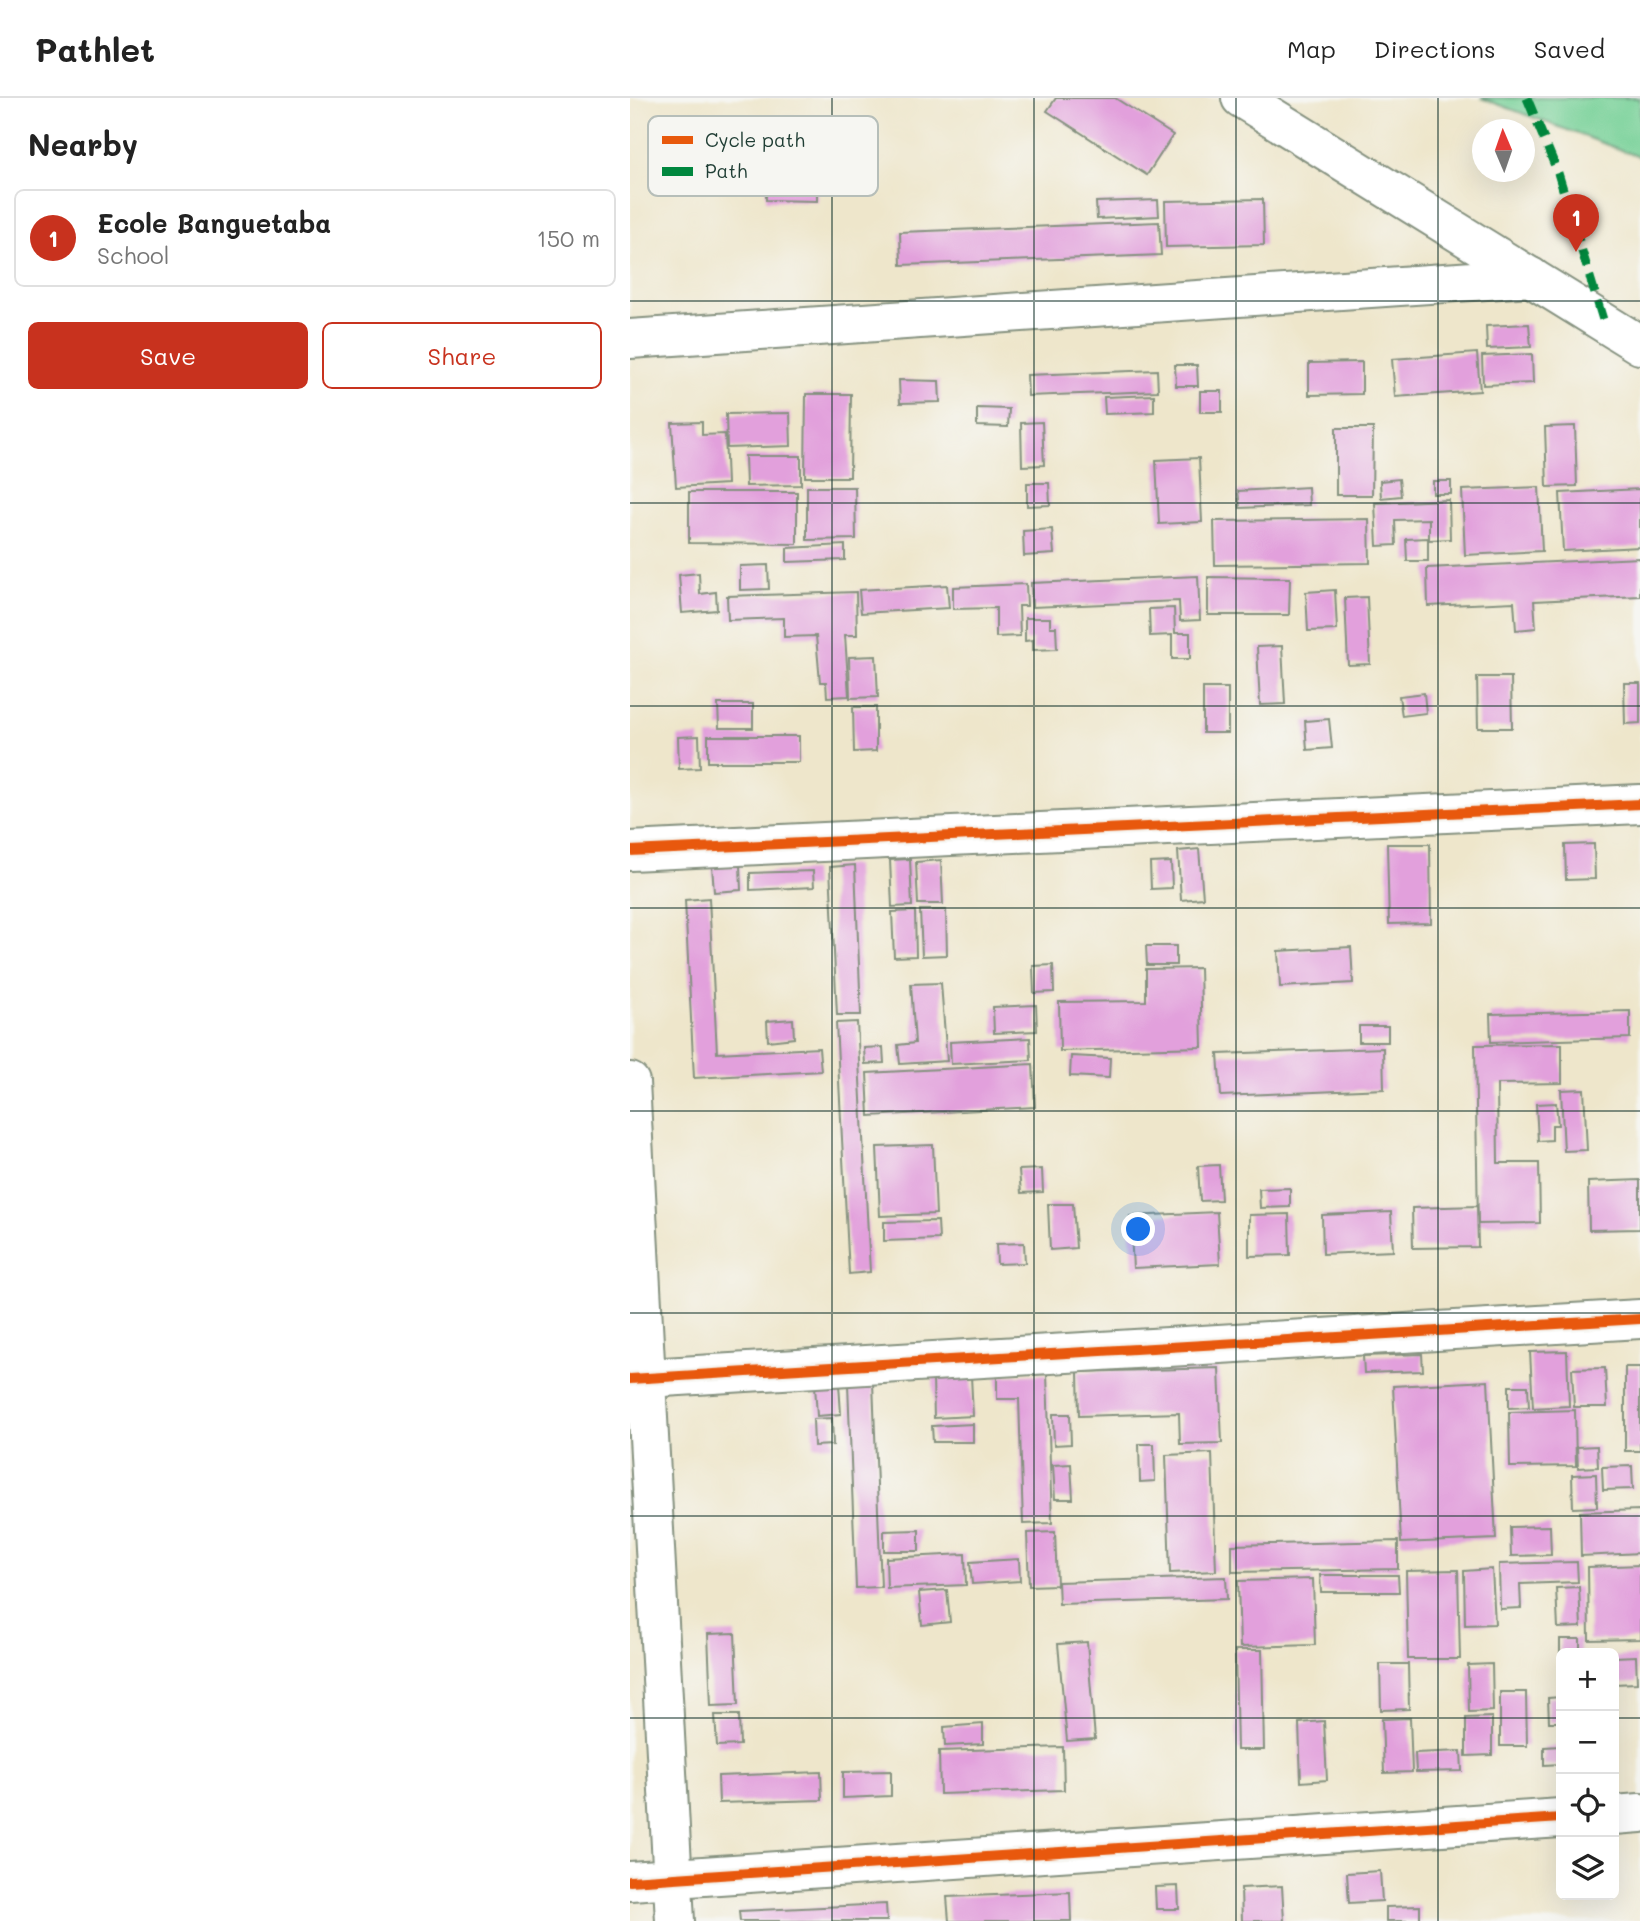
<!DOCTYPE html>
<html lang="en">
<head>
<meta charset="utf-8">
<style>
	:root { --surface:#fff; --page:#f6f6f6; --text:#222; --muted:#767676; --line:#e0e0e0; --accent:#c8321e }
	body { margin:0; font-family:Mali,sans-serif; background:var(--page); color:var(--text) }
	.controls { position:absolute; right:21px; bottom:21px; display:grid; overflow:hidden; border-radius:10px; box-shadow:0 7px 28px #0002 }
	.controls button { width:63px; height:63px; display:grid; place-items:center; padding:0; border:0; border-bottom:2px solid var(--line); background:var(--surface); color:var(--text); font:35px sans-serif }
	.compass { position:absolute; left:842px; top:21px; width:63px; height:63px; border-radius:50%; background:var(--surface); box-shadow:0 7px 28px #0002; rotate:358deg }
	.you { position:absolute; left:509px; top:1132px; width:24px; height:24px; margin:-18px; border:5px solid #fff; border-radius:50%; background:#1a73e8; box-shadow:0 0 0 10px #1a73e833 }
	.badge { display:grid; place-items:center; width:46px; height:46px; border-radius:50%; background:var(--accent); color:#fff; font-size:23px; font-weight:700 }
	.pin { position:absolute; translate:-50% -58px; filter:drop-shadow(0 2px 4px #0008) }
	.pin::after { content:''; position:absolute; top:37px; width:24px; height:21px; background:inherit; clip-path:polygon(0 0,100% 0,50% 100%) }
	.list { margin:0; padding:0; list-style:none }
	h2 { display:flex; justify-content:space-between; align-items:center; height:91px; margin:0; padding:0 28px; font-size:30px }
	h2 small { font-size:23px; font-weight:400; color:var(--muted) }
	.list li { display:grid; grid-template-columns:46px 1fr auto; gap:21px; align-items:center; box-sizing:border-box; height:98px; margin:0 14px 14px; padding:0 14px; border:2px solid var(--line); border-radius:10px }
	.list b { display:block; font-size:26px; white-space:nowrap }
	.list p { margin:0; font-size:23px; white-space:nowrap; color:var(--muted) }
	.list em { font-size:23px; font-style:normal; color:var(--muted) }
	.actions { display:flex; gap:14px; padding:21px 28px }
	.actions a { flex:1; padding:16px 0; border:2px solid var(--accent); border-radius:10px; text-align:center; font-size:24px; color:var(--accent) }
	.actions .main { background:var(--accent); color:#fff }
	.icon { flex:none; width:38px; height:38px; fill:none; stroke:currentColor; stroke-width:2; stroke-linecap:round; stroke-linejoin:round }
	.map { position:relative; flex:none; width:1010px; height:1823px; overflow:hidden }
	header { display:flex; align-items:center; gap:42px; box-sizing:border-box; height:98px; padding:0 35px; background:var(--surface); border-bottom:2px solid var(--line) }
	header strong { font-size:33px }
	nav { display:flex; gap:38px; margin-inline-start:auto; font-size:24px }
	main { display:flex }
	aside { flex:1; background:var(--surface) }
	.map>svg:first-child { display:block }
	.green { fill:#75d096; stroke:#4a8665; stroke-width:2 }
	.building { fill:#e2a0dc }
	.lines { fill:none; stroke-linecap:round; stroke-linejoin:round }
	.street-casing { stroke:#869280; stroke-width:42 }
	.street { stroke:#fff; stroke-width:38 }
	.quiet { stroke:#00873e; stroke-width:9; stroke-dasharray:18 9; stroke-linecap:butt }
	.cycleway-casing { stroke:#f6f6f2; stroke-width:15 }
	.cycleway { stroke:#e8590c; stroke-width:10 }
	.grid { fill:none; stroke:#1f3d34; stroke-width:2; stroke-opacity:0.55 }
	.key { fill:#f6f6f2; stroke:#b6beb9; stroke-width:2 }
	.key-label { font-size:19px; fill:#1f3d34 }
</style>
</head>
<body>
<header>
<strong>Pathlet</strong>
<nav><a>Map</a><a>Directions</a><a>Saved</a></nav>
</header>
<main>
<aside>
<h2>Nearby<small></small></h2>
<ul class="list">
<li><span class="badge">1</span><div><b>Ecole Banguetaba</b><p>School</p></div><em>150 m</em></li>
</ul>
<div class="actions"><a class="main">Save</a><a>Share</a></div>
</aside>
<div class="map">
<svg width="1010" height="1823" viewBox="0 0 1010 1823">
	<rect width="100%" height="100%" fill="#f6f6f2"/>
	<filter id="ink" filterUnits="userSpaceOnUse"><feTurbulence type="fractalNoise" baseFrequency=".0143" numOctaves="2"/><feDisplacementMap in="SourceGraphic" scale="14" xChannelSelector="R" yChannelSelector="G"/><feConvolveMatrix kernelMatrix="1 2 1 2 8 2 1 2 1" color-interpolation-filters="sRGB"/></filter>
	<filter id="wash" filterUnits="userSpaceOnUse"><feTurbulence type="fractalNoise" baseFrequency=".00686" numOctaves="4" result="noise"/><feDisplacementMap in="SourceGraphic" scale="28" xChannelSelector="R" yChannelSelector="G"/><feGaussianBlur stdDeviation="1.57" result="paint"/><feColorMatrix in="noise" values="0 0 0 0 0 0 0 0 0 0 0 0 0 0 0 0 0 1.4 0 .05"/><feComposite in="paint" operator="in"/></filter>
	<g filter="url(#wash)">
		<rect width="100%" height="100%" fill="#eee6cb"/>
		<path class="green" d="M 851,0 L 1010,0 L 1010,59 Z"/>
		<g id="blocks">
			<g class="building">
				<path d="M 426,0 L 485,0 L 543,37 L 517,77 L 417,13 Z"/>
				<path d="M 136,72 L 187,72 L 187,103 L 136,102 Z"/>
				<path d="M 633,101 L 634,147 L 536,149 L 535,103 Z"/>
				<path d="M 528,102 L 529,118 L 467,121 L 466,104 Z"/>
				<path d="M 529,124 L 531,157 L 271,167 L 270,134 Z"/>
				<path d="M 899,226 L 901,249 L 857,251 L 856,228 Z"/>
				<path d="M 847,255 L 850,293 L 765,299 L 762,261 Z"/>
				<path d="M 902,256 L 903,285 L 853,287 L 852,258 Z"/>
				<path d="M 732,264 L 732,296 L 679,297 L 679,265 Z"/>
				<path d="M 545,267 L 567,267 L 568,288 L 546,288 Z"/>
				<path d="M 527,272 L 528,293 L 398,298 L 397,277 Z"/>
				<path d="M 269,282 L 309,283 L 310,304 L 270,305 Z"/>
				<rect x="570" y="293" width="22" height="21"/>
				<path d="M 176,296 L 221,296 L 220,379 L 175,379 Z"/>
				<path d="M 524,297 L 524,314 L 475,316 L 474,299 Z"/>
				<path d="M 347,310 L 379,311 L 378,329 L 347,328 Z"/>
				<path d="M 160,315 L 161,348 L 97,350 L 96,316 Z"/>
				<path d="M 72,324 L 72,337 L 95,336 L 97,386 L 46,389 L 42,325 Z"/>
				<path d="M 412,324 L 414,367 L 392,368 L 391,325 Z"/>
				<path d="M 945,328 L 947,388 L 917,389 L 915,329 Z"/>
				<path d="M 706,330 L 743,330 L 742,397 L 706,397 Z"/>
				<path d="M 115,358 L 171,358 L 171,387 L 116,388 Z"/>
				<path d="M 569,360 L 572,424 L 529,426 L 526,362 Z"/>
				<path d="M 769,381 L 771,398 L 751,400 L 750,383 Z"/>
				<rect x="803" y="383" width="18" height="13"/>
				<path d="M 397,385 L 419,385 L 420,407 L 397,408 Z"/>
				<path d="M 177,389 L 225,389 L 226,441 L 177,442 Z"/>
				<path d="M 678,389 L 679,407 L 610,410 L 608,393 Z"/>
				<path d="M 909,389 L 912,453 L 835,457 L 832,392 Z"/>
				<path d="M 1010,391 L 1010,449 L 933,453 L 930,395 Z"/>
				<path d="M 59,394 L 167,394 L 167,446 L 59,445 Z"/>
				<path d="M 819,402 L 820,441 L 799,442 L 799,421 L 765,422 L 766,447 L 747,448 L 745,405 Z"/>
				<path d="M 739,421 L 740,465 L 585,467 L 584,423 Z"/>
				<path d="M 422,431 L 424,456 L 394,458 L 393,433 Z"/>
				<path d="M 798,440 L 798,463 L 777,463 L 776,441 Z"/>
				<path d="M 215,447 L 215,462 L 157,464 L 157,450 Z"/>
				<path d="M 1010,460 L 1010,498 L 904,503 L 906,530 L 886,532 L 884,504 L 798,508 L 797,470 Z"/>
				<path d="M 138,467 L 139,491 L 110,492 L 110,468 Z"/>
				<path d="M 69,475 L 70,496 L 86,494 L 87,512 L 52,515 L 49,477 Z"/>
				<path d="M 568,478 L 570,522 L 550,523 L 549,503 L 402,509 L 401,485 Z"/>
				<path d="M 578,479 L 660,480 L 659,517 L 578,517 Z"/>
				<path d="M 396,486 L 397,508 L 389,508 L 390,538 L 366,539 L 366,510 L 323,511 L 323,489 Z"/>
				<path d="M 317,487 L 319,510 L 231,515 L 229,492 Z"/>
				<path d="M 705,492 L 707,532 L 678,533 L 676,494 Z"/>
				<path d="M 226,494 L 227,537 L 215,537 L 219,598 L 197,599 L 196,584 L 190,584 L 186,538 L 154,539 L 154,520 L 98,522 L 97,498 Z"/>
				<path d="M 737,499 L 740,566 L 718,567 L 715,500 Z"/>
				<path d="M 544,510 L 545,535 L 560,535 L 560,561 L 542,561 L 542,537 L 520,538 L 519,511 Z"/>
				<path d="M 395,520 L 420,520 L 420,529 L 426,529 L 427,551 L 403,552 L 403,542 L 395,543 Z"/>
				<path d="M 652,548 L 655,606 L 630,607 L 627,549 Z"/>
				<path d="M 246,558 L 248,599 L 220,600 L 219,559 Z"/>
				<path d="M 847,579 L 881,579 L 882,630 L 848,630 Z"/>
				<path d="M 994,585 L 1010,585 L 1010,625 L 995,626 Z"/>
				<rect x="573" y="590" width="25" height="45"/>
				<path d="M 794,595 L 796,615 L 772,618 L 769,598 Z"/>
				<path d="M 88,606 L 123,606 L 123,630 L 89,630 Z"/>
				<path d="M 223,609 L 246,609 L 246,653 L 224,654 Z"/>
				<path d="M 699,621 L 702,650 L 677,652 L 675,623 Z"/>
				<path d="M 69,638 L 70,670 L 49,671 L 48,639 Z"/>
				<rect x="78" y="638" width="91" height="26"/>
				<path d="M 757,746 L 800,746 L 801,825 L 759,826 Z"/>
				<path d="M 964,746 L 965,781 L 936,782 L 935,747 Z"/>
				<path d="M 569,751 L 573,800 L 551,802 L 548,753 Z"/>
				<path d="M 280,761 L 282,808 L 262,809 L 260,762 Z"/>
				<path d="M 311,762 L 313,806 L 288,806 L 286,764 Z"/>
				<path d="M 541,764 L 542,790 L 521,791 L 520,765 Z"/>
				<path d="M 110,767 L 111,792 L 84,794 L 82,768 Z"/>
				<path d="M 225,767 L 231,917 L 207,917 L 200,769 Z"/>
				<path d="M 183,773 L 184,789 L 120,792 L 120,775 Z"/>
				<path d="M 79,800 L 87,955 L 189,950 L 191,973 L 64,980 L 55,802 Z"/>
				<path d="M 290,812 L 316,812 L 317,857 L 292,858 Z"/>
				<path d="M 285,813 L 286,858 L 264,859 L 262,814 Z"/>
				<path d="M 516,848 L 546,848 L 546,867 L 517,867 Z"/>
				<path d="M 721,849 L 723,885 L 650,889 L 648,853 Z"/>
				<path d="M 423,867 L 424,894 L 404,895 L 403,868 Z"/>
				<path d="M 570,870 L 572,949 L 430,953 L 429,904 L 516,903 L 516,871 Z"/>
				<path d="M 311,885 L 317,963 L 270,966 L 268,947 L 285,945 L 281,886 Z"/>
				<path d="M 406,907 L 407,933 L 364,935 L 363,909 Z"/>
				<path d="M 1000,913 L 1000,940 L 861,944 L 860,916 Z"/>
				<path d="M 163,921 L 164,940 L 138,943 L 137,923 Z"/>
				<path d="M 227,924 L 240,1174 L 219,1176 L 206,925 Z"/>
				<rect x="729" y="928" width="29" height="16"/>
				<path d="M 400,940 L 401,962 L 321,966 L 320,944 Z"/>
				<path d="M 932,946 L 932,985 L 867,986 L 868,1065 L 909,1065 L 910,1125 L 848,1126 L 845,947 Z"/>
				<path d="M 253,949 L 254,965 L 235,966 L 234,950 Z"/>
				<path d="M 753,950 L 754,991 L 591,998 L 588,956 Z"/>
				<path d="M 441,958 L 480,960 L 479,980 L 440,978 Z"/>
				<path d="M 403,966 L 405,1009 L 239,1018 L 237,975 Z"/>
				<path d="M 954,991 L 957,1052 L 934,1053 L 931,992 Z"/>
				<path d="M 926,1005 L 928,1027 L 922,1027 L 922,1042 L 908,1043 L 906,1006 Z"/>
				<path d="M 303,1047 L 306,1116 L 250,1118 L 247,1049 Z"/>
				<path d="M 589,1067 L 591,1102 L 570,1103 L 568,1068 Z"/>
				<path d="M 412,1071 L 413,1094 L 391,1095 L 389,1072 Z"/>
				<path d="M 1010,1082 L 1010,1131 L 959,1132 L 958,1084 Z"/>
				<path d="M 660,1090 L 660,1109 L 630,1110 L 629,1091 Z"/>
				<path d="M 418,1106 L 443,1106 L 446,1150 L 420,1152 Z"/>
				<path d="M 847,1108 L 848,1149 L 783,1150 L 782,1110 Z"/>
				<path d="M 587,1114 L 590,1166 L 503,1170 L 500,1118 Z"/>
				<path d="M 761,1114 L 763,1153 L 693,1156 L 692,1117 Z"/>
				<path d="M 659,1116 L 660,1157 L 619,1158 L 619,1117 Z"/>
				<path d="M 308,1123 L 309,1141 L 254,1143 L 254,1124 Z"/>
				<path d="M 394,1145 L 395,1165 L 367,1166 L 366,1146 Z"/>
				<path d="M 937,1253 L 939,1308 L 903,1310 L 900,1254 Z"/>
				<path d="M 792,1256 L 793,1273 L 734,1275 L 733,1258 Z"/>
				<rect x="995" y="1269" width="15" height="84"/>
				<path d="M 589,1270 L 592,1345 L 550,1346 L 549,1315 L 449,1318 L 448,1274 Z"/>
				<path d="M 975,1270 L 977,1309 L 944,1309 L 942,1271 Z"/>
				<path d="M 417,1276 L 422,1425 L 393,1426 L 389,1301 L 367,1301 L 367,1278 Z"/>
				<path d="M 341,1278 L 343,1318 L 304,1320 L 303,1279 Z"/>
				<path d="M 858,1283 L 866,1441 L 771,1445 L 763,1288 Z"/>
				<path d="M 243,1284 L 251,1489 L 226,1490 L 218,1286 Z"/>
				<path d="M 209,1286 L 211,1316 L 187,1318 L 185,1287 Z"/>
				<path d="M 879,1288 L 898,1288 L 899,1309 L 879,1310 Z"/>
				<path d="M 945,1312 L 946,1368 L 880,1369 L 879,1314 Z"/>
				<path d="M 423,1316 L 440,1316 L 441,1346 L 424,1347 Z"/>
				<path d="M 202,1320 L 203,1347 L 184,1348 L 183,1321 Z"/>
				<path d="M 343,1326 L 343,1344 L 303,1344 L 302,1328 Z"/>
				<path d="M 509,1346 L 524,1346 L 525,1383 L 510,1384 Z"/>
				<path d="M 967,1348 L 968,1369 L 948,1370 L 947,1349 Z"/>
				<path d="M 582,1355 L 586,1473 L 540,1475 L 536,1357 Z"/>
				<path d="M 441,1366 L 443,1401 L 425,1401 L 423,1367 Z"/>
				<path d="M 1002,1368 L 1003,1391 L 973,1392 L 972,1369 Z"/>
				<path d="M 966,1376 L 967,1409 L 943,1410 L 942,1377 Z"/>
				<path d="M 1010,1412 L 1010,1455 L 951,1458 L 950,1414 Z"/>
				<path d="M 920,1428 L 921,1457 L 881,1458 L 880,1429 Z"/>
				<path d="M 289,1432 L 289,1453 L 254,1453 L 254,1433 Z"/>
				<path d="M 425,1434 L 427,1487 L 399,1488 L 397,1435 Z"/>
				<path d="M 768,1443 L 768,1471 L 602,1474 L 602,1447 Z"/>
				<path d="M 335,1456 L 336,1487 L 257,1490 L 256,1460 Z"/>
				<path d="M 389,1461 L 390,1483 L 342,1486 L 340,1464 Z"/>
				<path d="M 947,1464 L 948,1484 L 890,1486 L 891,1510 L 870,1511 L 869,1466 Z"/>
				<path d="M 1010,1467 L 1010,1541 L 959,1542 L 958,1469 Z"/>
				<path d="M 862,1471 L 865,1526 L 835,1527 L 834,1473 Z"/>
				<path d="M 828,1472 L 830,1561 L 778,1561 L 776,1473 Z"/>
				<path d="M 690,1477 L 768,1477 L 769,1494 L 691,1494 Z"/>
				<path d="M 596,1479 L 597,1501 L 429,1506 L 428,1484 Z"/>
				<path d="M 683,1481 L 685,1547 L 610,1549 L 608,1483 Z"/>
				<path d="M 949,1489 L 951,1529 L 928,1530 L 926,1490 Z"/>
				<path d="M 317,1492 L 320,1524 L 292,1527 L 289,1494 Z"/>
				<path d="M 105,1535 L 108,1607 L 81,1608 L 78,1536 Z"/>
				<rect x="930" y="1541" width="20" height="14"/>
				<path d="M 457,1544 L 465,1641 L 437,1643 L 428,1546 Z"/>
				<path d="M 605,1552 L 632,1552 L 634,1652 L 607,1652 Z"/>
				<path d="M 1006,1558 L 1007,1585 L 984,1586 L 984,1559 Z"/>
				<path d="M 750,1566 L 778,1566 L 779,1611 L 751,1612 Z"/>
				<path d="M 862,1566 L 863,1613 L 839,1614 L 838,1567 Z"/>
				<path d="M 870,1594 L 896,1594 L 897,1648 L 870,1648 Z"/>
				<path d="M 931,1599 L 931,1624 L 919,1624 L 918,1600 Z"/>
				<path d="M 85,1617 L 109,1617 L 110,1647 L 87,1648 Z"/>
				<path d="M 862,1619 L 862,1657 L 836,1658 L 836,1620 Z"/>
				<path d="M 780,1620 L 782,1674 L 754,1675 L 752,1621 Z"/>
				<path d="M 694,1623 L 697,1682 L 671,1684 L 669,1625 Z"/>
				<path d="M 353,1626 L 353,1646 L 315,1648 L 314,1629 Z"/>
				<path d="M 931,1648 L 931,1666 L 914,1667 L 914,1649 Z"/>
				<path d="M 433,1649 L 434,1692 L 310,1696 L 309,1653 Z"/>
				<path d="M 831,1653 L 832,1673 L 786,1674 L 785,1655 Z"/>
				<path d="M 261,1673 L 261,1698 L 213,1700 L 213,1674 Z"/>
				<path d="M 191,1674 L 192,1702 L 89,1705 L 88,1678 Z"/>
				<path d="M 750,1773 L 752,1803 L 719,1805 L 717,1775 Z"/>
				<path d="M 548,1788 L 549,1811 L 526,1811 L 525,1789 Z"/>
				<path d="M 652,1788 L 654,1823 L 612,1823 L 611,1790 Z"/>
				<path d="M 440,1794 L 441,1823 L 319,1823 L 317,1799 Z"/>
				<path d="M 256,1806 L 257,1823 L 110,1823 L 109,1813 Z"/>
				<path d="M 790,1808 L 790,1823 L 756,1823 L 756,1809 Z"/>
			</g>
		</g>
	</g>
	<g filter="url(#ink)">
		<use href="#blocks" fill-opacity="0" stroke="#869280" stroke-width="2"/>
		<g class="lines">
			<g class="street-casing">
				<g id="street">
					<path d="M 611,0 L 1010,247"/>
					<path d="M 0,241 L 901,179"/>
					<path d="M 0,753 L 1010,706"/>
					<path d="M 0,984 L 45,1823"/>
					<path d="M 0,1281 L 1010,1221"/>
					<path d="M 984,1717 L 1010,1715"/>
					<path d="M 0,1783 L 931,1720"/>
				</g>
			</g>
			<use href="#street" class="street"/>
			<path class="quiet" d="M 897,0 L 928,75 L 974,225"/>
			<g class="cycleway-casing">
				<g id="cycleway">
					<path d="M 0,753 L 1010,706"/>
					<path d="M 0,1281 L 1010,1221"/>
					<path d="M 0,1783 L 931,1720"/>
				</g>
			</g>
			<use href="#cycleway" class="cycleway"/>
		</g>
	</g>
	<path class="grid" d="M 202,0 L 202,1823M 404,0 L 404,1823M 606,0 L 606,1823M 808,0 L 808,1823M 0,203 L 1010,203M 0,405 L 1010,405M 0,608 L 1010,608M 0,810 L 1010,810M 0,1013 L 1010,1013M 0,1215 L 1010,1215M 0,1418 L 1010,1418M 0,1620 L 931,1620M 984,1620 L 1010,1620"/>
	<rect x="18" y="18" width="230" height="80" rx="10" class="key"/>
	<rect x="32" y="38" width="31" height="8" fill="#e8590c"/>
	<rect x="32" y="69" width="31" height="9" fill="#00873e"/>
	<g class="key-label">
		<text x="75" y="49">Cycle path</text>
		<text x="75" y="80">Path</text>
	</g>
</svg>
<div class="controls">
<button>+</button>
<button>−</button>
<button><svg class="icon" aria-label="locate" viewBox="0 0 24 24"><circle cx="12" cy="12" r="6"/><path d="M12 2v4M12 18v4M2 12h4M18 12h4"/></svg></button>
<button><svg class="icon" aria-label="layers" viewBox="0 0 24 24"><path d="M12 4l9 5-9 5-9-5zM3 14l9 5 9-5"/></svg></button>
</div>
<svg class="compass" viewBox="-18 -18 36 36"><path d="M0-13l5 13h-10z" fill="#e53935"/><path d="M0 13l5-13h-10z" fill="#767676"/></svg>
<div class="you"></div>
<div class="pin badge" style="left:946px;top:154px">1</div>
</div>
</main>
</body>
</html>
